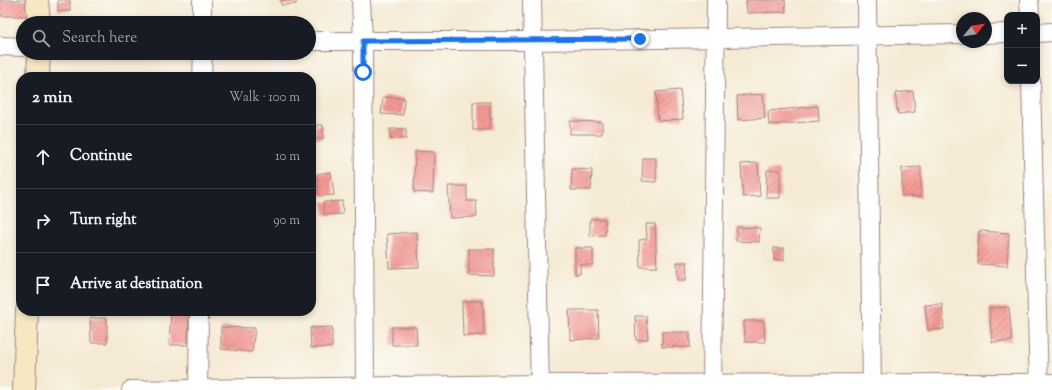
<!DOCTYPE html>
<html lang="en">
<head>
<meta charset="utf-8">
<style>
	:root { --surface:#171b24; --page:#20242c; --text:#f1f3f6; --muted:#9ea1a6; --line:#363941 }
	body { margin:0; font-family:"Sorts Mill Goudy",serif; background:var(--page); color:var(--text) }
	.controls { position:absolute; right:12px; top:12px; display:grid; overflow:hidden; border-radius:8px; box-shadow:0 2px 6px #0003 }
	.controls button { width:36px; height:36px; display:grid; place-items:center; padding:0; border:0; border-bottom:1px solid var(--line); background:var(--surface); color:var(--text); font:20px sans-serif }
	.compass { position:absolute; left:956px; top:12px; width:36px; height:36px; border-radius:50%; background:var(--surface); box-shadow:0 2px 6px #0003; rotate:60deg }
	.stop { position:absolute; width:12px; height:12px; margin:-9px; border:3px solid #1a73e8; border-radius:50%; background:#fff }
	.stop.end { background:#1a73e8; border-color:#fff; box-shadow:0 1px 4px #0008 }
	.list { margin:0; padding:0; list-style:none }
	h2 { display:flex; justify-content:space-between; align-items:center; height:52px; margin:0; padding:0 16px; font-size:17px }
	h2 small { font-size:13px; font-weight:400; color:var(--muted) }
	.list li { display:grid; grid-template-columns:26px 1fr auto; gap:12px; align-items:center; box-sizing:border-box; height:64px; padding:0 16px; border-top:1px solid var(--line) }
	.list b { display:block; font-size:15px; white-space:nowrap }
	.list em { font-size:13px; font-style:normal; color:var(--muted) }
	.icon { flex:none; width:22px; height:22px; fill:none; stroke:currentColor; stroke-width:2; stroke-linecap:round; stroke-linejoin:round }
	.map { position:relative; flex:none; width:1052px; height:390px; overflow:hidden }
	.search { position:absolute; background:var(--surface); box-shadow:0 2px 6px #0003; left:16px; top:16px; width:300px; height:44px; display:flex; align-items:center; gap:10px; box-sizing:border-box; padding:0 14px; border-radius:22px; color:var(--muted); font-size:15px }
	.panel { position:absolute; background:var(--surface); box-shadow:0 2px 6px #0003; left:16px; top:72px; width:300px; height:244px; border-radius:16px }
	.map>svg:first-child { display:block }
	.building { fill:url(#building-hatch) }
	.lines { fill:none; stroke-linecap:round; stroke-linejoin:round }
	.street-casing { stroke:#a08480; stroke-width:20 }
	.secondary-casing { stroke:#a08480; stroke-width:24 }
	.street { stroke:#fff; stroke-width:18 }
	.secondary { stroke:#f7e8c3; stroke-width:22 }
	.route { stroke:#1a73e8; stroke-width:5 }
</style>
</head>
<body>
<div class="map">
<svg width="1052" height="390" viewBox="0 0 1052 390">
	<defs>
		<pattern id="building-hatch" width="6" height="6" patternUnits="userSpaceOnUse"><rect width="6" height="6" fill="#f49a95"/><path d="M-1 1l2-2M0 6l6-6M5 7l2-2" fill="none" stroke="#c87d7a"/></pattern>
	</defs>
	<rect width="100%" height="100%" fill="#fdfcf7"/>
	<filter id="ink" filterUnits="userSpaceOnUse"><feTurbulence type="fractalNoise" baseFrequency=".025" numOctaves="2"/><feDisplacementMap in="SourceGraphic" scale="8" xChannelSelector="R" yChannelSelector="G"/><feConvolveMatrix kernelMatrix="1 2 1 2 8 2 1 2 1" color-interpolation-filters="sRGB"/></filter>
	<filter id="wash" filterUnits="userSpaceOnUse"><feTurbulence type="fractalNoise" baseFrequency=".012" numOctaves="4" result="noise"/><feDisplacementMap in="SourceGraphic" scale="16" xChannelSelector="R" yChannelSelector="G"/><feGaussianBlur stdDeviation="0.9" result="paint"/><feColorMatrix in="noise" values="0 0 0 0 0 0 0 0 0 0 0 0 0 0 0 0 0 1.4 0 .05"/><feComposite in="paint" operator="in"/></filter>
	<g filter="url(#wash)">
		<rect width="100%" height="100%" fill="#f5ead4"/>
		<g id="blocks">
			<g class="building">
				<rect x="0" y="0" width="28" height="16"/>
				<rect x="58" y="0" width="12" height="11"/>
				<path d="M 281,0 L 296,0 L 296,4 L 281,5 Z"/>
				<path d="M 746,0 L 785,0 L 786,12 L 747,13 Z"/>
				<path d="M 680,90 L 683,119 L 658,121 L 656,92 Z"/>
				<path d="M 913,91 L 915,112 L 898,114 L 895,93 Z"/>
				<path d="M 763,94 L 765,118 L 738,120 L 737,96 Z"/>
				<path d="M 383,97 L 404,98 L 403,115 L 381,114 Z"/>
				<rect x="473" y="102" width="17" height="28"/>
				<path d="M 818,106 L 819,121 L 769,125 L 768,111 Z"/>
				<path d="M 570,121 L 602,122 L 602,134 L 570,134 Z"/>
				<path d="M 316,125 L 323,125 L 323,139 L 315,139 Z"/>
				<rect x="390" y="129" width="16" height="10"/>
				<path d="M 415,151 L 434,152 L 433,193 L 414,192 Z"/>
				<path d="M 643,158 L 656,158 L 656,182 L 642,181 Z"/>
				<path d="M 758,163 L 760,196 L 743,197 L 741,164 Z"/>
				<path d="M 921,167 L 921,197 L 902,196 L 902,168 Z"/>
				<path d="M 572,169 L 592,170 L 591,190 L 571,190 Z"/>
				<path d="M 767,170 L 780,170 L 780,198 L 766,198 Z"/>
				<path d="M 331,172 L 334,195 L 319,196 L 317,174 Z"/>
				<path d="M 448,186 L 467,186 L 467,201 L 476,201 L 477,217 L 450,218 Z"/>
				<path d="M 342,201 L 343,214 L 324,215 L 323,202 Z"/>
				<path d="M 590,219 L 605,219 L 605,235 L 590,236 Z"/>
				<path d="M 646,224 L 655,224 L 657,267 L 640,267 L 639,240 L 647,239 Z"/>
				<path d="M 737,227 L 760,228 L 759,242 L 736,241 Z"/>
				<path d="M 979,231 L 1009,233 L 1007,266 L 978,264 Z"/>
				<path d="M 417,232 L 419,267 L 389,268 L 387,234 Z"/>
				<path d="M 575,248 L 593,248 L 593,265 L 580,265 L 580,274 L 575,274 Z"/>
				<rect x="774" y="248" width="10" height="12"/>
				<path d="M 469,249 L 494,249 L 494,276 L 469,275 Z"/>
				<path d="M 677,262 L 687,262 L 686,280 L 678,280 Z"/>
				<path d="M 462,301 L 483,301 L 484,335 L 463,336 Z"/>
				<path d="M 942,304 L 944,329 L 928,330 L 925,305 Z"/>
				<path d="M 1009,307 L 1012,341 L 992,342 L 989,308 Z"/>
				<path d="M 569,310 L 598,310 L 599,338 L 570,340 Z"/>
				<path d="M 171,311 L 189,312 L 188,345 L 169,345 Z"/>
				<path d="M 635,316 L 646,316 L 648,339 L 636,340 Z"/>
				<path d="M 90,318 L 107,318 L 107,343 L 91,343 Z"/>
				<path d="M 744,321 L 764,321 L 765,342 L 745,342 Z"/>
				<path d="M 221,327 L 255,328 L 252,352 L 221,349 Z"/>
				<path d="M 332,327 L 332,347 L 311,348 L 310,328 Z"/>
				<path d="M 392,327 L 416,327 L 417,345 L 392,345 Z"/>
				<rect x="662" y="332" width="28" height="15"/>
			</g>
		</g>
	</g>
	<g filter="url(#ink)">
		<use href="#blocks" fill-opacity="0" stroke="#a08480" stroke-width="1"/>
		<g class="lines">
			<g class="street-casing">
				<g id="street">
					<path d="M 202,0 L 202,23"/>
					<path d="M 361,0 L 363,41 L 365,390"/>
					<path d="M 532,0 L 540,390"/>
					<path d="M 867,0 L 872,390"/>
					<path d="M 1029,0 L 1030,15"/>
					<path d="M 1037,33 L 1052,32"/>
					<path d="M 986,34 L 1007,33"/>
					<path d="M 309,41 L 532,41 L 962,34"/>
					<path d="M 0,46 L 23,47"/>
					<path d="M 202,77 L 203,53"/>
					<path d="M 1031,81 L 1039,390"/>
					<path d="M 131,390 L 540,384 L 1052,383"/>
					<path d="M 198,390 L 199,311"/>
					<path d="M 712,390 L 716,0"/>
				</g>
			</g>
			<g class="secondary-casing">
				<g id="secondary">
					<path d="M 37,0 L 39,23"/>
					<path d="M 38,77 L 39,53"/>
					<path d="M 24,390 L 27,311"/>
				</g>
			</g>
			<use href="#street" class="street"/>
			<use href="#secondary" class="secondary"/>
		</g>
	</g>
	<g class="lines" filter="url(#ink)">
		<path class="route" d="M 363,72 L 363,41 L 640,39"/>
	</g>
</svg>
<div class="controls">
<button>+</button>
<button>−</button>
</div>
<svg class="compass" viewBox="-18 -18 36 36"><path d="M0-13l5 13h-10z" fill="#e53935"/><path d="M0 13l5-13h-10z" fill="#9ea1a6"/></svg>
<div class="stop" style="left:363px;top:72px"></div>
<div class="stop end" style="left:640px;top:39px"></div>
<div class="search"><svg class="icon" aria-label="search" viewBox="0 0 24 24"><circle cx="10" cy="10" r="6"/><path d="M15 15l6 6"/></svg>Search here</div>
<section class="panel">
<h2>2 min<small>Walk · 100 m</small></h2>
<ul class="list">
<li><svg class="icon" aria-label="ahead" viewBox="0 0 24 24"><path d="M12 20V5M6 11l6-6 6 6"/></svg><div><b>Continue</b></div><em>10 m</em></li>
<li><svg class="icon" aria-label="right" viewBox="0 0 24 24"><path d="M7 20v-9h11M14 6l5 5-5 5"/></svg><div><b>Turn right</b></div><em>90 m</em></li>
<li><svg class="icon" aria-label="arrive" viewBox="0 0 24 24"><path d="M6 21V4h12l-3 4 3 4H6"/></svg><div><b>Arrive at destination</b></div></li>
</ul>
</section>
</div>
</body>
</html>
